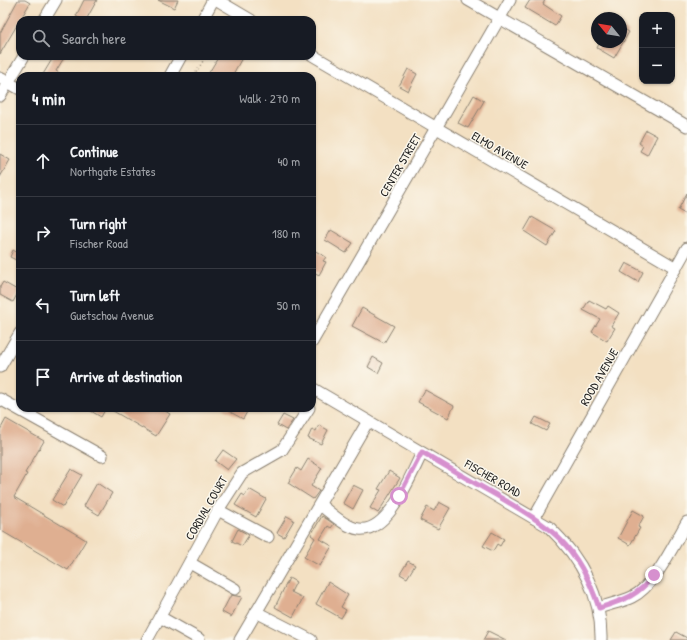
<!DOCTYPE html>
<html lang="en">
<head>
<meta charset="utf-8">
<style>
	:root { --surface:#171b24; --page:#20242c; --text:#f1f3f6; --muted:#9ea1a6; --line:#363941 }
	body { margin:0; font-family:"Patrick Hand",sans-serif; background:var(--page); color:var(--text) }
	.controls { position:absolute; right:12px; top:12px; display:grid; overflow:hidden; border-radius:8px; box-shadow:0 1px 3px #0004 }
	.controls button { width:36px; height:36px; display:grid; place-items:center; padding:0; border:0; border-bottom:1px solid var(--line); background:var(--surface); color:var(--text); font:20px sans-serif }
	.compass { position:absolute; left:591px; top:12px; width:36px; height:36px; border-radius:50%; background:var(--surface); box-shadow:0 1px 3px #0004; rotate:300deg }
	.stop { position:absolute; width:12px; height:12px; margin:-9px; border:3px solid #d690ce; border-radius:50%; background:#fff }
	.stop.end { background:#d690ce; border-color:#fff; box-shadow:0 1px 4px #0008 }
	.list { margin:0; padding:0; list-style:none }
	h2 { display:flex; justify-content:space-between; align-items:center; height:52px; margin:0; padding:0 16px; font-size:17px }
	h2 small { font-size:13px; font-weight:400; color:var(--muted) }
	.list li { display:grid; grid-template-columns:26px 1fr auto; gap:12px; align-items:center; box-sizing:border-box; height:72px; padding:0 16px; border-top:1px solid var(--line) }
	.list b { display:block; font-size:15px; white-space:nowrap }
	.list p { margin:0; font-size:13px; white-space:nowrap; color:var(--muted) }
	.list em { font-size:13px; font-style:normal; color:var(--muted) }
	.icon { flex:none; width:22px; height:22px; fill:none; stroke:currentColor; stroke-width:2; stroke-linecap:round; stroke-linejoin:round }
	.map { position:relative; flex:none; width:687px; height:640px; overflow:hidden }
	.search { position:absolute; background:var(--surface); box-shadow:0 1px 3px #0004; left:16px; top:16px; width:300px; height:44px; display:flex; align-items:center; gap:10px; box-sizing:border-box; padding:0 14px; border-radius:12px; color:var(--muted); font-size:15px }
	.panel { position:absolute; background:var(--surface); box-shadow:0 1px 3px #0004; left:16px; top:72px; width:300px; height:340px; border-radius:12px }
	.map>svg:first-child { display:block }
	.building { fill:#dfaf91 }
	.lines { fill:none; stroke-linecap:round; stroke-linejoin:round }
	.minor-casing { stroke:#887e6f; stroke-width:13 }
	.path { stroke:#887e6f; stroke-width:1.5; stroke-dasharray:1 3; stroke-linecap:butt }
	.minor { stroke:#fff; stroke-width:11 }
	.route { stroke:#d690ce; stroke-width:5 }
	.labels { text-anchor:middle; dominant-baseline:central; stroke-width:3; stroke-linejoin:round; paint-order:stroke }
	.street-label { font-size:12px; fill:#1c1c1c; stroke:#fbf7ec }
</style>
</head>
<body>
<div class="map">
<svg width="687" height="640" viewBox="0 0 687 640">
	<rect width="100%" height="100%" fill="#fbf7ec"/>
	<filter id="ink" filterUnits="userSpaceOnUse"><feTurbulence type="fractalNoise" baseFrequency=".025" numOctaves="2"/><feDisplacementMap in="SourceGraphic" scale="8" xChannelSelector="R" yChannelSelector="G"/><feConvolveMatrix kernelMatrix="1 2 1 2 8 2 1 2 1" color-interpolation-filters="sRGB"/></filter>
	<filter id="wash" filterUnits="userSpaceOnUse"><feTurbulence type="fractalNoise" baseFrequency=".012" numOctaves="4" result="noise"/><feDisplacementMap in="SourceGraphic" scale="16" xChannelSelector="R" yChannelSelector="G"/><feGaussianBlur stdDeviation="0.9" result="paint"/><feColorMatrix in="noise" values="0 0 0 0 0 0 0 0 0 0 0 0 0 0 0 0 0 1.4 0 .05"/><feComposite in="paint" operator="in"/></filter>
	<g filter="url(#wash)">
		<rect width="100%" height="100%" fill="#f3e0c2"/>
		<g id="blocks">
			<g class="building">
				<path d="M 18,0 L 25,0 L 30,3 L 0,54 L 0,33 Z"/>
				<path d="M 84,0 L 97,0 L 86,20 L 82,20 L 76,16 Z"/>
				<path d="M 158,0 L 178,0 L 174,8 Z"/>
				<path d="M 530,0 L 545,0 L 543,4 L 561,16 L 555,26 L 525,8 Z"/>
				<path d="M 621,27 L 629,32 L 614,58 L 597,48 L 600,42 L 621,42 Z"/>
				<path d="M 54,56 L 65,56 L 56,71 L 64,76 L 42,76 Z"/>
				<path d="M 219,56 L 243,56 L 232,76 L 207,76 Z"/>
				<path d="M 408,69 L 417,74 L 408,91 L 399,86 Z"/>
				<path d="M 474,95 L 484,101 L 468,128 L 458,123 Z"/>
				<path d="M 646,130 L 657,136 L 647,155 L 640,151 L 643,146 L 639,143 Z"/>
				<path d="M 0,154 L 10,160 L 0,177 Z"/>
				<path d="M 687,193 L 687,215 L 678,210 Z"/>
				<path d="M 532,217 L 556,231 L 547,246 L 524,231 Z"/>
				<path d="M 331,230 L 353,243 L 346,253 L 325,240 Z"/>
				<path d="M 312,249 L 326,257 L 323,261 L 326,262 L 319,275 L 312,271 Z"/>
				<path d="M 13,250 L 20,254 L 20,262 L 10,257 Z"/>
				<path d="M 626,263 L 643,272 L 638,282 L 621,272 Z"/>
				<path d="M 3,282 L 19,291 L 13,302 L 0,295 L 0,287 Z"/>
				<path d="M 589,300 L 606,309 L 608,306 L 619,313 L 611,326 L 615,328 L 607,341 L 592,332 L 600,319 L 583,310 Z"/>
				<path d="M 362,308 L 394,326 L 384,343 L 352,326 Z"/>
				<path d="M 373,357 L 383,363 L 378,373 L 368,367 Z"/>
				<path d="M 425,390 L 454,406 L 448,418 L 418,402 Z"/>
				<path d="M 86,408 L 106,408 L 101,417 Z"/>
				<path d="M 108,408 L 160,408 L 170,414 L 156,436 Z"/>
				<path d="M 223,408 L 244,408 L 248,410 L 243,419 Z"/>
				<path d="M 283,415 L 293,420 L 286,430 L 277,425 Z"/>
				<path d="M 536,417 L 550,424 L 546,431 L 532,424 Z"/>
				<path d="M 6,419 L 44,441 L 25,473 L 27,474 L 14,497 L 86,540 L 68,570 L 0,530 L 0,430 Z"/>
				<path d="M 319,425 L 328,430 L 321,444 L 308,438 L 312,429 L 316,431 Z"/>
				<path d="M 223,450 L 236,459 L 227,470 L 215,461 Z"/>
				<path d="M 308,459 L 322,468 L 311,486 L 319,491 L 313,499 L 288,483 L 297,468 L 301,471 Z"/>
				<path d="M 71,469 L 82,475 L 63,507 L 52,500 Z"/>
				<path d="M 389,471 L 400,478 L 378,513 L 370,508 L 381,490 L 378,489 Z"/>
				<path d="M 97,483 L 112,493 L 99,515 L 84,506 Z"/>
				<path d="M 353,485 L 363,490 L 353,509 L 343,503 Z"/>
				<path d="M 249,489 L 266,499 L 256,517 L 235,505 L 242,494 L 245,496 Z"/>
				<path d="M 439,502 L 450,508 L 438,529 L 420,520 L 427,507 L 434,511 Z"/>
				<path d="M 633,510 L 644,516 L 638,527 L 640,528 L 630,545 L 618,538 Z"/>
				<path d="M 287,516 L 294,520 L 284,537 L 277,533 Z"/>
				<path d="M 322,516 L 334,524 L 331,528 L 328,526 L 320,539 L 332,546 L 320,566 L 304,557 L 315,538 L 311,535 Z"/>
				<path d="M 238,529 L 249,535 L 242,546 L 232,541 Z"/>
				<path d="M 492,532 L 504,539 L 500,546 L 497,544 L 493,551 L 483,546 Z"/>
				<path d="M 408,561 L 415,565 L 407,578 L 400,574 Z"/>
				<path d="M 289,578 L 296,582 L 291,592 L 303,598 L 293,617 L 275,607 Z"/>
				<path d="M 328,582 L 348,595 L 341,607 L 346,610 L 341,618 L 316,604 Z"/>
				<path d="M 231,595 L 242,597 L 231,617 L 222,612 Z"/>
				<path d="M 488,631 L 506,640 L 483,640 Z"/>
				<path d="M 676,632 L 687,638 L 687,640 L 671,640 Z"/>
			</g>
		</g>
	</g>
	<g filter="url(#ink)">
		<use href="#blocks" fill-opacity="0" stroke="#887e6f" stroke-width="1"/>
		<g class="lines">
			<g class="minor-casing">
				<g id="minor">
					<path d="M 217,0 L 251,20"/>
					<path d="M 468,0 L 687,126"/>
					<path d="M 44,20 L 56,0"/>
					<path d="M 202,20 L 213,0"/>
					<path d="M 312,55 L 676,268"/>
					<path d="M 170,76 L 181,56"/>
					<path d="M 0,78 L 20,89"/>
					<path d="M 0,96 L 24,56"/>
					<path d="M 312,342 L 510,0"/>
					<path d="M 0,367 L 20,333"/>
					<path d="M 312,388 L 549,527 C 581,558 602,594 601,640"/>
					<path d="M 0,399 L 102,456"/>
					<path d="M 320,505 C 331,513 345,527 359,529 C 389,533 411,474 422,453"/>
					<path d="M 218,510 L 268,537"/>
					<path d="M 534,518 L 687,248"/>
					<path d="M 190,563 L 235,589"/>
					<path d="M 599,608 C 610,604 621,602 632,597 C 655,586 674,544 687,522"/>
					<path d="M 256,612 L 311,640"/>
					<path d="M 160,617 L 199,639"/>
					<path d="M 147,640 L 218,510 L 242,473 L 282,450 L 309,408"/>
					<path d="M 240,640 L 368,421"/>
				</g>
			</g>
			<path class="path" d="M 194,76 L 206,56"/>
			<use href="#minor" class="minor"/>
		</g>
	</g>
	<g class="lines" filter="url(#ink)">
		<path class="route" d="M 399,496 L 422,452 C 447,467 471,481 496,495 C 551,527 578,544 599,608 C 624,600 638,596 654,575"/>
	</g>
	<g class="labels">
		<g class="street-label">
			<text transform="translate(500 150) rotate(30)">ELMO AVENUE</text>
			<text transform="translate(400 165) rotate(-60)">CENTER STREET</text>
			<text transform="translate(599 377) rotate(-60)">ROOD AVENUE</text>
			<text transform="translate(493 478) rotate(30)">FISCHER ROAD</text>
			<text transform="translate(206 508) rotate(-60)">CORDIAL COURT</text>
		</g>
	</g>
</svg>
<div class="controls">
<button>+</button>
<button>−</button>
</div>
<svg class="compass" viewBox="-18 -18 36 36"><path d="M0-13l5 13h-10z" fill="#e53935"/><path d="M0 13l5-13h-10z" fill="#9ea1a6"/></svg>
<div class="stop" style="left:399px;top:496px"></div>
<div class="stop end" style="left:654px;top:575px"></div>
<div class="search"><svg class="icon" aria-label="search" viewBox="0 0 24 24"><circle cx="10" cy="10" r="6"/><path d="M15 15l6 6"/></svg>Search here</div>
<section class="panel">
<h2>4 min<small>Walk · 270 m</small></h2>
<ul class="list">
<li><svg class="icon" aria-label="ahead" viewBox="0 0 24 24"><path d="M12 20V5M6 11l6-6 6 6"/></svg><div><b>Continue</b><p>Northgate Estates</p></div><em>40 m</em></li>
<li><svg class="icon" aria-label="right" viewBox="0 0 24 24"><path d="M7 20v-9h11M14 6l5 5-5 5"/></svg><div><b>Turn right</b><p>Fischer Road</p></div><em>180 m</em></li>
<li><svg class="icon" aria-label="left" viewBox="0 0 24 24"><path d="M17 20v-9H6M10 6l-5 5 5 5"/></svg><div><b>Turn left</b><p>Guetschow Avenue</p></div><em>50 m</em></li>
<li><svg class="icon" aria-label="arrive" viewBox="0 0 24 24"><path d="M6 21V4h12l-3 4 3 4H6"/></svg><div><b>Arrive at destination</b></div></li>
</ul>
</section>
</div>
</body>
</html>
